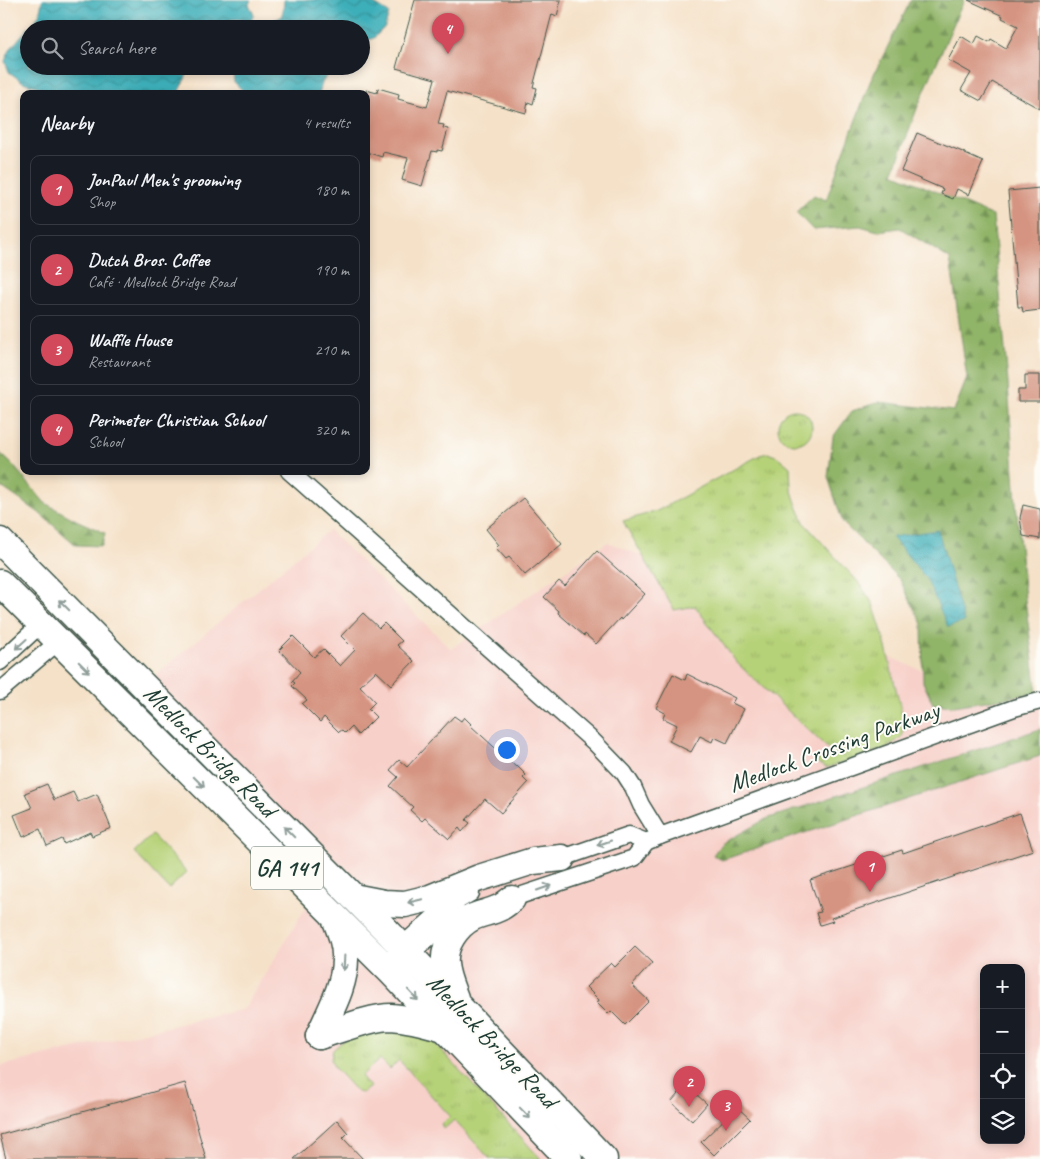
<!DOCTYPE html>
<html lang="en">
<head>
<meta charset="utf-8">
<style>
	:root { --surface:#171b24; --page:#20242c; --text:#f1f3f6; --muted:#9ea1a6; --line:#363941; --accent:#d1495b }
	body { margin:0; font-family:Caveat,sans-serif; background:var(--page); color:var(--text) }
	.controls { position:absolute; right:15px; bottom:15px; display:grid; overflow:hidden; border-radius:10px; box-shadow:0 2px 8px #0003 }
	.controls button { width:45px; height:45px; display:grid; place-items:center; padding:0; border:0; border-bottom:1px solid var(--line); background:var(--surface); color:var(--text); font:25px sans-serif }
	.you { position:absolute; left:506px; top:749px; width:18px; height:18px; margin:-12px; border:4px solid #fff; border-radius:50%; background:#1a73e8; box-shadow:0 0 0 8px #1a73e833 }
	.badge { display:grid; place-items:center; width:32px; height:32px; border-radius:50%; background:var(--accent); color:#fff; font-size:16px; font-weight:700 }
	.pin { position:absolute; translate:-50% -41px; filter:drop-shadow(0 1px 2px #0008) }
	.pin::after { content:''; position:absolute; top:26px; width:18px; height:15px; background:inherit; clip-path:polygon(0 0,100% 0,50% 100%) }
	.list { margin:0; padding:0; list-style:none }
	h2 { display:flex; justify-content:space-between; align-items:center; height:65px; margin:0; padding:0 20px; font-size:21px }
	h2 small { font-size:16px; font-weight:400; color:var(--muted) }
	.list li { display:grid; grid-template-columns:32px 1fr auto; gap:15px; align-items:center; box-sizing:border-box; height:70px; margin:0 10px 10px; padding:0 10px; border:1px solid var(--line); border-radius:10px }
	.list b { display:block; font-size:19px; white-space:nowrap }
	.list p { margin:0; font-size:16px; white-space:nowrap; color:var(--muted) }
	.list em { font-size:16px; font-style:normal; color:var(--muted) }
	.icon { flex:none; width:28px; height:28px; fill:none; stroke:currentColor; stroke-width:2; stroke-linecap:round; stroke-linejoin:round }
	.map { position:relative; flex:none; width:1040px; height:1159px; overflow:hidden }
	.search { position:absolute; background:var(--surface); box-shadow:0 2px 8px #0003; left:20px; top:20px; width:350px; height:55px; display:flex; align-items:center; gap:12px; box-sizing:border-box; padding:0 18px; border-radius:28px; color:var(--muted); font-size:19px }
	.panel { position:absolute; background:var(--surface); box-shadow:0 2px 8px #0003; left:20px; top:90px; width:350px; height:385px; border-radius:10px }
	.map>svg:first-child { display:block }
	.built { fill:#f7d0c9; fill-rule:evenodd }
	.grass { fill:url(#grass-tufts); stroke:#6a8856 }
	.forest { fill:url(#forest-firs); stroke:#58784e }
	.pitch { fill:#b6d278; stroke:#6a8856 }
	.water { fill:url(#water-waves); stroke:#2e7676 }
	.building { fill:#d59481 }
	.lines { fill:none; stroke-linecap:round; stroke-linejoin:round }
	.minor-casing { stroke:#3f564a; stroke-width:19 }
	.trunk-casing { stroke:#3f564a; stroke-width:29 }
	.minor { stroke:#fff; stroke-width:16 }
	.trunk { stroke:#fff; stroke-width:26 }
	.oneway { stroke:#8f9e9a }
	.labels { text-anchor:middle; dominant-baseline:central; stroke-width:4; stroke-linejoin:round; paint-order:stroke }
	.shield { fill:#fdfcf7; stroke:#62766e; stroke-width:1 }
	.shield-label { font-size:24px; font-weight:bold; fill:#1f3d34 }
	.street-label { font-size:25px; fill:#1f3d34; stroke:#fdfcf7 }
</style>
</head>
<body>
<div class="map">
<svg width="1040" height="1159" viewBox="0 0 1040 1159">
	<defs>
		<pattern id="grass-tufts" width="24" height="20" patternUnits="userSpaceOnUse" patternTransform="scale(1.25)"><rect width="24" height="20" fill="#b6d278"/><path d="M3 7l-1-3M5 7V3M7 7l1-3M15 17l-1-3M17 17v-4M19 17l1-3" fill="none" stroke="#9cb568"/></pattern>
		<pattern id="forest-firs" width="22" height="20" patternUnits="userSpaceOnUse" patternTransform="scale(1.25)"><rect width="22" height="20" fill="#90b468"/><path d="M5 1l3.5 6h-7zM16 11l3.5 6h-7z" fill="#759456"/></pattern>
		<pattern id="water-waves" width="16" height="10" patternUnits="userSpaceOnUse" patternTransform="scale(1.25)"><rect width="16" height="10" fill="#3eafb9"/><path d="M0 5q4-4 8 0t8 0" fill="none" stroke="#339097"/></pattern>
	</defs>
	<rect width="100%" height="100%" fill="#fdfcf7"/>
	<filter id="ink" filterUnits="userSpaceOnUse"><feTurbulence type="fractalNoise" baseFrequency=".02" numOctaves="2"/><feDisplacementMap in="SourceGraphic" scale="10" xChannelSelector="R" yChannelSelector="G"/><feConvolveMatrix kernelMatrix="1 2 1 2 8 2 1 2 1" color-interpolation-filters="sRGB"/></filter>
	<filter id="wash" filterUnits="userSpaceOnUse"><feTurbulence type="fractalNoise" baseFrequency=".0096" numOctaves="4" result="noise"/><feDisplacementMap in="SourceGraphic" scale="20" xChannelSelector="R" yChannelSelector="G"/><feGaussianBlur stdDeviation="1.12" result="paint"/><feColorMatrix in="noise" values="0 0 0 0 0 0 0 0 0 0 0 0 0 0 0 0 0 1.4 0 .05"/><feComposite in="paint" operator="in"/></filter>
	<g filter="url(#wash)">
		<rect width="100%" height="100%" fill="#f5e1c8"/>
		<path class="built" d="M 1008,383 L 1016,503 L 1025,599 L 1037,692 L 1040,692 L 1040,1159 L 0,1159 L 0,1066 L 244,1009 L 317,889 L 120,705 L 329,530 L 451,649 L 608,542 L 1014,708 ZM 984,968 L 1021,968 L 1021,1140 L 984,1140 Z"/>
		<g class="grass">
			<circle cx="795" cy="427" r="17"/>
			<path d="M 768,453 L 778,457 L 790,467 L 791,488 L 797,506 L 805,524 L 860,584 L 873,604 L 883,635 L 903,718 L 903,735 L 898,740 L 887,748 L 826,768 L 815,761 L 835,755 L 737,663 L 695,606 L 674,610 L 623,521 L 657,511 L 760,455 Z"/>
			<path d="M 393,1022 L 429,1037 L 541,1159 L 490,1159 L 454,1120 L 444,1129 L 441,1125 L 450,1116 L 399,1060 L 390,1069 L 380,1059 L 361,1076 L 370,1087 L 362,1093 L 357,1092 L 334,1067 L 331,1059 L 333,1050 L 344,1040 Z"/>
		</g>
		<g class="forest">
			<path d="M 911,0 L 964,0 L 918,106 L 893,173 L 993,216 L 1008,383 L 1016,503 L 1025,599 L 1037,693 L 954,706 L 933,704 L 923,682 L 922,624 L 900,580 L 843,523 L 828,477 L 833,437 L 852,411 L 879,402 L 954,411 L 967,378 L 950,259 L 900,228 L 878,231 L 860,226 L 813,230 L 796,212 L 814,195 L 826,200 L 870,82 Z"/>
			<path d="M 0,453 L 12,464 L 45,503 L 76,520 L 105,533 L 102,546 L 76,545 L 38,512 L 0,486 Z"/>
			<path d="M 1040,729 L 1040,756 L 722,860 L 713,855 L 721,844 L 766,819 Z"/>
		</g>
		<path class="pitch" d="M 152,835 L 187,872 L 169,889 L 134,852 Z"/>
		<g class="water">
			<path d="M 42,0 L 251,0 L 249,4 L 254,15 L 250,22 C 235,17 229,18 216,29 L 29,29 L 29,66 L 191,66 L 178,94 L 48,94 L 44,89 L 23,82 L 9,72 L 5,61 L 11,48 L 30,26 L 35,21 L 40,13 Z"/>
			<path d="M 284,0 L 363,0 L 376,5 L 389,13 L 385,27 L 374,38 L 361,43 L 361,29 L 263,29 L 261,27 L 265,20 L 270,22 L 281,17 L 283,11 Z"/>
			<path d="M 237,66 L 333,66 L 322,83 L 319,94 L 247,94 L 245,93 L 234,82 L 233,73 Z"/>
			<path d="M 938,530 L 964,622 L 948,627 L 926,578 L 892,537 Z"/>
		</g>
		<g id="blocks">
			<g class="building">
				<path d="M 415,0 L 561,0 L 557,16 L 552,14 L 533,87 L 537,88 L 533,104 L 528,102 L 526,113 L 447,91 L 438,124 L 444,125 L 443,128 L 448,129 L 442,151 L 437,150 L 437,152 L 432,151 L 422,186 L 402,180 L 408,158 L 383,152 L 382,157 L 366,152 L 366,90 L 377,93 L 378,88 L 399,94 L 398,99 L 427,107 L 435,79 L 396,68 Z"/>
				<path d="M 968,0 L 1040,0 L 1040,109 L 992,82 L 981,101 L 961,90 L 971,73 L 948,60 L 961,36 L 974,44 L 978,36 L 989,42 L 991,39 L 1006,48 L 1018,26 L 1002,18 L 1003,16 Z"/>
				<path d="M 917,133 L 965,153 L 965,154 L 983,162 L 969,195 L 957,189 L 953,199 L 941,194 L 943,189 L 901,171 Z"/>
				<path d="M 1040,188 L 1040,310 L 1023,312 L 1022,307 L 1018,307 L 1008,191 Z"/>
				<path d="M 1025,375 L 1040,375 L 1040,402 L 1018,402 L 1018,390 L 1025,390 Z"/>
				<path d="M 523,498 L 562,544 L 525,575 L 509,557 L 506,559 L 496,548 L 499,545 L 486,529 Z"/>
				<path d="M 1023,505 L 1040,509 L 1040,539 L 1023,536 L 1020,518 Z"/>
				<path d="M 597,551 L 645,594 L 621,620 L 620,618 L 596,644 L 585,634 L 584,636 L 558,613 L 559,611 L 544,597 L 559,581 L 565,586 Z"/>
				<path d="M 363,613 L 379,628 L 384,623 L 402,641 L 397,645 L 414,661 L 391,685 L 376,671 L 360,686 L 375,702 L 368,709 L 376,717 L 358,735 L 351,727 L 345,733 L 342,730 L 339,732 L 324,717 L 320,722 L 302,704 L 307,700 L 292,686 L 295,683 L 292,681 L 300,672 L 279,650 L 293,636 L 314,657 L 323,649 L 340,666 L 355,650 L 341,636 Z"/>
				<path d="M 673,674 L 685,680 L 687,674 L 735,698 L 732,703 L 744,709 L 727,743 L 714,737 L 712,742 L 700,736 L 691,752 L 669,741 L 677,725 L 663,718 L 665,713 L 656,708 Z"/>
				<path d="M 454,716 L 461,721 L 464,717 L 472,725 L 471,726 L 516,767 L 517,766 L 526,775 L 523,778 L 528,783 L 501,813 L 485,799 L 466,820 L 470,823 L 462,832 L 459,828 L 449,839 L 425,818 L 422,821 L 410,810 L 413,807 L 390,786 L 398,777 L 390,770 L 399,760 L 407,767 Z"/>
				<path d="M 47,784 L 54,800 L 73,792 L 78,802 L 97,794 L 111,828 L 92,836 L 90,832 L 64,844 L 62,839 L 47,846 L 40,829 L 23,837 L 14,815 L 32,808 L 25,793 Z"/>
				<path d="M 1020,813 L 1033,850 L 831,918 L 833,921 L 820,925 L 816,913 L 821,912 L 810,880 L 902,850 L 903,853 Z"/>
				<path d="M 635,947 L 652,963 L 632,985 L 649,1001 L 625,1025 L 611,1011 L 608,1014 L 597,1003 L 599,1000 L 586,987 L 611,963 L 615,967 Z"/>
				<path d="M 185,1083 L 206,1159 L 6,1159 L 0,1135 Z"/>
				<path d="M 686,1085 L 707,1104 L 692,1121 L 671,1102 Z"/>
				<path d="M 737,1107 L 750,1119 L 714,1155 L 701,1142 Z"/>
				<path d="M 337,1120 L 348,1133 L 343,1138 L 363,1159 L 294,1159 Z"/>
			</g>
		</g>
	</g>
	<g filter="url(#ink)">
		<use href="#blocks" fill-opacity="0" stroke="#3f564a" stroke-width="1"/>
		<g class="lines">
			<g class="minor-casing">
				<g id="minor">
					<path d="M 289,471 L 594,742 L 624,773 L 633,787 L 641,805 L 660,836"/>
					<path d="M 0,662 L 41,624"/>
					<path d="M 0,691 L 58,642"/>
					<path d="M 554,861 L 629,835 L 646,842"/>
					<path d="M 504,901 L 634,858 L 646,842 L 660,836 L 1014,708 L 1040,701"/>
					<path d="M 396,951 L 442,910 L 471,893"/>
					<path d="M 402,961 C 421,943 440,928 462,915"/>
				</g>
			</g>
			<g class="trunk-casing">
				<g id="trunk">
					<path d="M 0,541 L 389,933 L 604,1159"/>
					<path d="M 0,583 L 391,972 L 569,1159"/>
					<path d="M 353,897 L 384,903 L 405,904 L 430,898 L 479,878 L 533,861 L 562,858"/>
					<path d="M 455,998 C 451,987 446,976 445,964 C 443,945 457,925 473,917 C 482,913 491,912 499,908 C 504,906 508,902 512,899"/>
					<path d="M 319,1036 C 339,1030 371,1017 391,1017 C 409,1018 427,1023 444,1028"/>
					<path d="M 319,1036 C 330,1011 345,986 345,959 C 346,945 340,931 335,918"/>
				</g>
			</g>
			<use href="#minor" class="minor"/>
			<use href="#trunk" class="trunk"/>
		</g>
		<defs><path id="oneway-shaft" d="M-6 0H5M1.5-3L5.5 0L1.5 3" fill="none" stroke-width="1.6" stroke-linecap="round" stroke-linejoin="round" transform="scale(1.25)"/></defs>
		<g class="oneway">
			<use href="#oneway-shaft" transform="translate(64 605) rotate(-135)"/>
			<use href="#oneway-shaft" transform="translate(21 644) rotate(138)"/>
			<use href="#oneway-shaft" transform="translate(84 667) rotate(45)"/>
			<use href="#oneway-shaft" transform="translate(199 782) rotate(45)"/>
			<use href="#oneway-shaft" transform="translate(289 832) rotate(-135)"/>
			<use href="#oneway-shaft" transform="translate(604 843) rotate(161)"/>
			<use href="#oneway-shaft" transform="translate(544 888) rotate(-19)"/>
			<use href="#oneway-shaft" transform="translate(415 901) rotate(166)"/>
			<use href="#oneway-shaft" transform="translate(344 963) rotate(93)"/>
			<use href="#oneway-shaft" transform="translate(413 995) rotate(47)"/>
			<use href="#oneway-shaft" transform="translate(525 1113) rotate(46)"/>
		</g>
	</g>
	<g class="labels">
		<rect class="shield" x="251" y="846.5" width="72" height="43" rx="4"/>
		<g class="shield-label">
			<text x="287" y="868">GA 141</text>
		</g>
		<g class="street-label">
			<text transform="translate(834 747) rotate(-20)">Medlock Crossing Parkway</text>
			<text transform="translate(210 751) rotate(45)">Medlock Bridge Road</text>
			<text transform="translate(492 1041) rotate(46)">Medlock Bridge Road</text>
		</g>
	</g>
</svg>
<div class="controls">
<button>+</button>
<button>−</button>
<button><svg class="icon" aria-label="locate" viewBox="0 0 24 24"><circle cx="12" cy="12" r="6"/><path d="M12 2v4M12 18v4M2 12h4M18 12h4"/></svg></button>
<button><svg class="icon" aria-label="layers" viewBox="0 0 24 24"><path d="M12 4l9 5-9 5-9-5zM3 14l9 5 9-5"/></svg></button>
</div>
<div class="you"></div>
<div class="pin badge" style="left:870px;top:892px">1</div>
<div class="pin badge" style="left:689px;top:1107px">2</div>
<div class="pin badge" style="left:726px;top:1131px">3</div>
<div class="pin badge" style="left:448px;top:54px">4</div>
<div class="search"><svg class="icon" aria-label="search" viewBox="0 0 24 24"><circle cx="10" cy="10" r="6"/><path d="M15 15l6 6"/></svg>Search here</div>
<section class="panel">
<h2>Nearby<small>4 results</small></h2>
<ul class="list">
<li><span class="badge">1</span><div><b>JonPaul Men's grooming</b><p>Shop</p></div><em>180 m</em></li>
<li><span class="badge">2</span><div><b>Dutch Bros. Coffee</b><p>Café · Medlock Bridge Road</p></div><em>190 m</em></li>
<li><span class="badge">3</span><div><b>Waffle House</b><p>Restaurant</p></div><em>210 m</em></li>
<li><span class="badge">4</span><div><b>Perimeter Christian School</b><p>School</p></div><em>320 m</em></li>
</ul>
</section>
</div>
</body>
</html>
